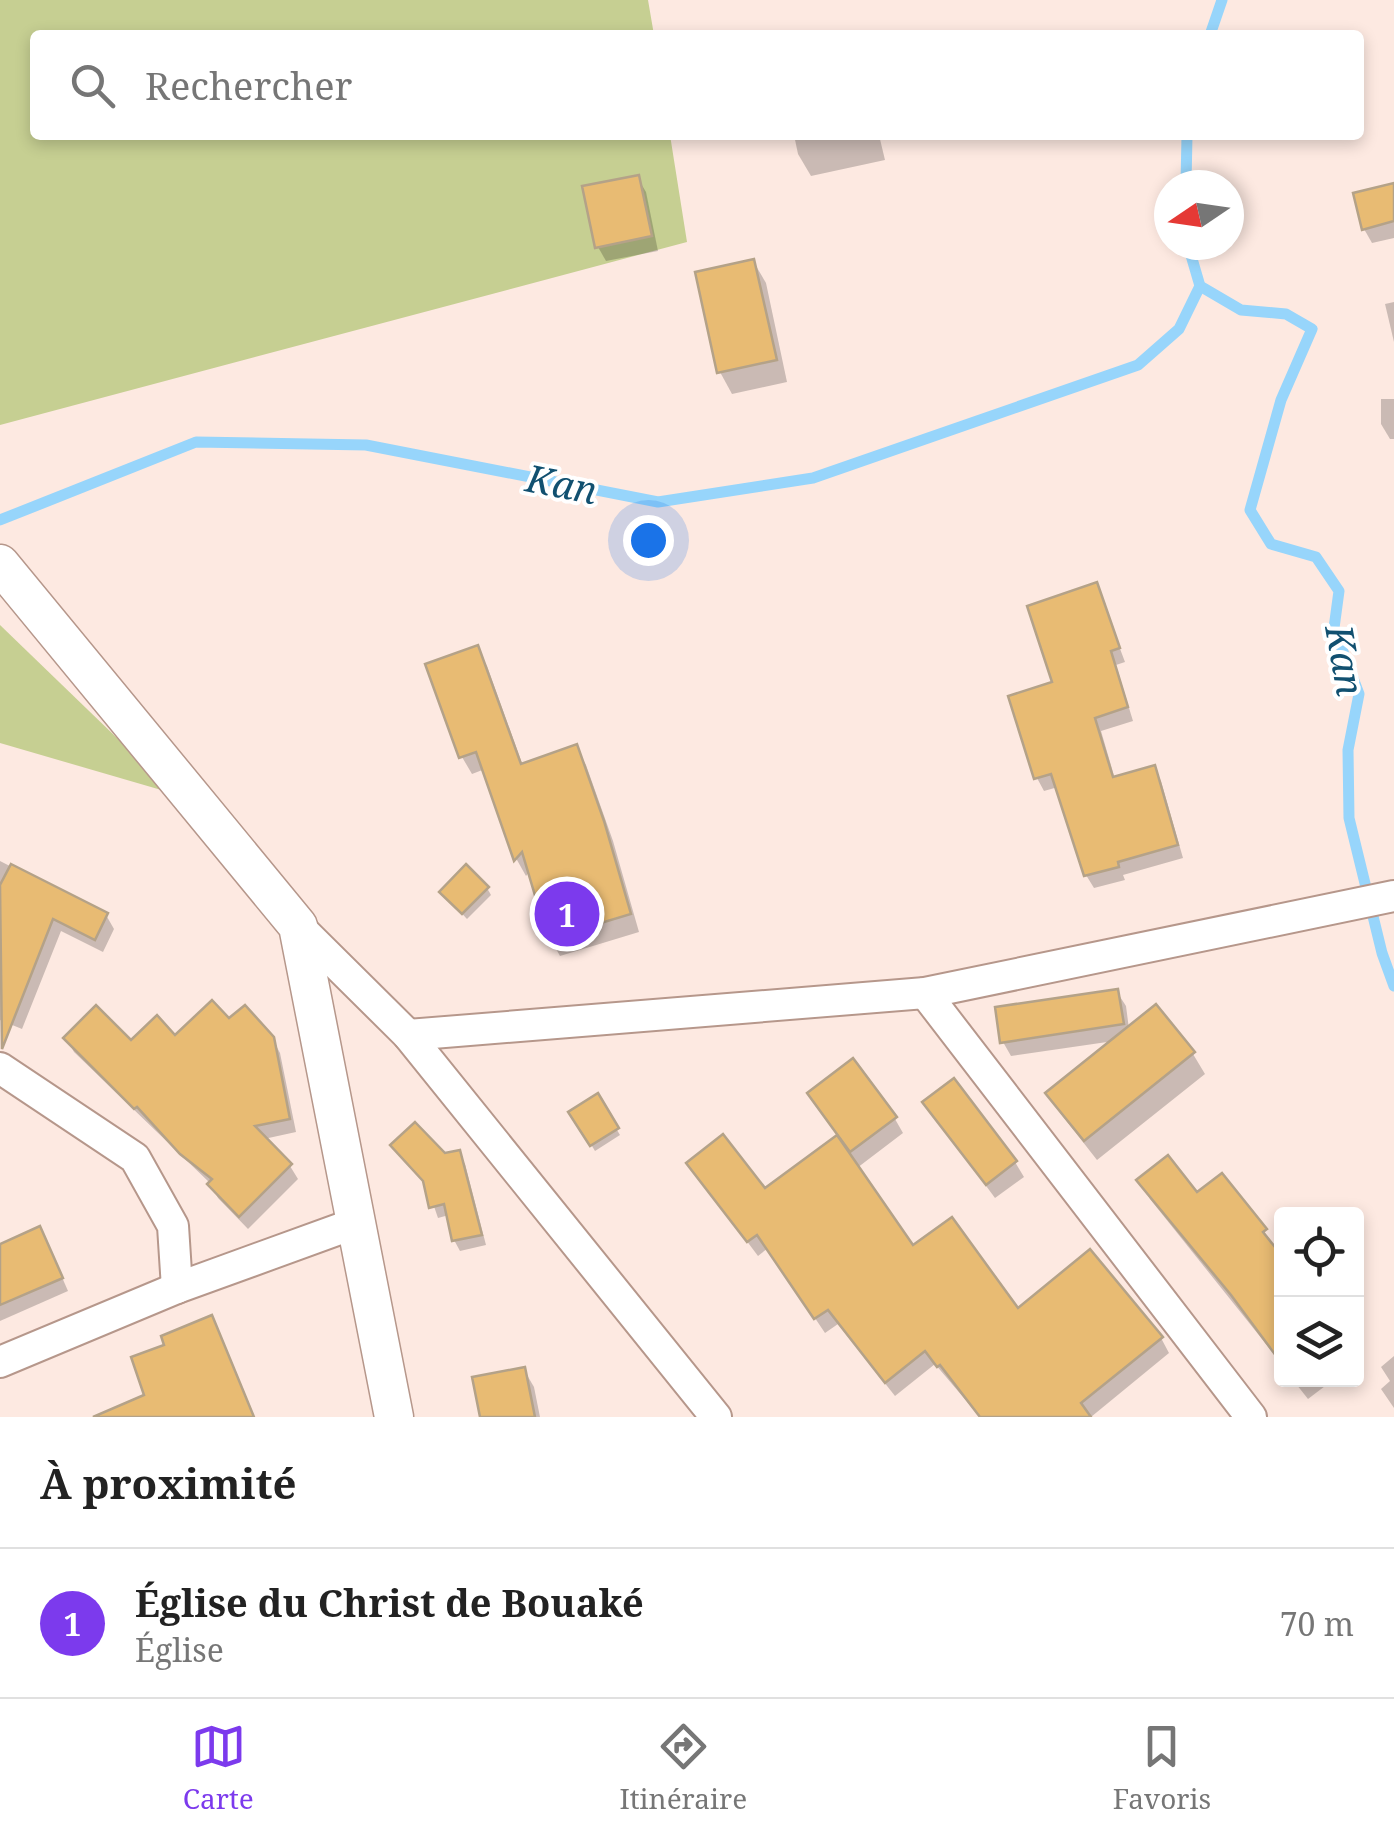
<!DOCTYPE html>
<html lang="fr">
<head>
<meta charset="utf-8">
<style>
	:root { --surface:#fff; --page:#f6f6f6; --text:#222; --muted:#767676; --line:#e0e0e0; --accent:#7c3aed }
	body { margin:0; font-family:"Noto Serif",serif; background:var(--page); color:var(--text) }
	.controls { position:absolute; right:30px; bottom:30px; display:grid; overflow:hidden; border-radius:10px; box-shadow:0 5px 15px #0003 }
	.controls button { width:90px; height:90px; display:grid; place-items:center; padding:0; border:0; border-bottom:2px solid var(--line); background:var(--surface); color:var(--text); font:50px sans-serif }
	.compass { position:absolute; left:1154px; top:170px; width:90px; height:90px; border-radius:50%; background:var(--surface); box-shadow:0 5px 15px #0003; rotate:257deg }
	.you { position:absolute; left:648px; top:540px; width:35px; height:35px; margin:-25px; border:8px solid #fff; border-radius:50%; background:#1a73e8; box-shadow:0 0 0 15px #1a73e833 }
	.badge { display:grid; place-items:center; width:65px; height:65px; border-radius:50%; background:var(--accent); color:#fff; font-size:32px; font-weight:700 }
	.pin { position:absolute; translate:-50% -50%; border:5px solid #fff; box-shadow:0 2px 10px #0006 }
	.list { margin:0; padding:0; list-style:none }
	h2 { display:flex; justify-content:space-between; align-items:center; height:130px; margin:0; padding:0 40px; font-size:42px }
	h2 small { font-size:32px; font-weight:400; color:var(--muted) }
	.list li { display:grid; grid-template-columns:65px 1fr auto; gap:30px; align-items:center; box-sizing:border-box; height:150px; padding:0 40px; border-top:2px solid var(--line) }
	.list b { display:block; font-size:38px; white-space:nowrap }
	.list p { margin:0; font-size:32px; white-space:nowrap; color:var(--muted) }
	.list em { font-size:32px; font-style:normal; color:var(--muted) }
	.icon { flex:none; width:55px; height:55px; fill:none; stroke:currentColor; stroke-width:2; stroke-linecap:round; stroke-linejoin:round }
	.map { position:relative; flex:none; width:1394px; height:1417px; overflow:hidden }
	.search { position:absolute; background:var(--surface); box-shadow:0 5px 15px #0003; left:30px; right:30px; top:30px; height:110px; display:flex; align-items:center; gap:25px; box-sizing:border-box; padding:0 35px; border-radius:10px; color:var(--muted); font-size:38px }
	.sheet { height:280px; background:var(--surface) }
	nav { display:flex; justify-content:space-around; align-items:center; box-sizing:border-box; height:140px; border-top:2px solid var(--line); background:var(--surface); font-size:28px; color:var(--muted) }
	nav a { display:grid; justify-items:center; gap:5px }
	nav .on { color:var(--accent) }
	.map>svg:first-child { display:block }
	.green { fill:#c6cf92 }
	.shadow { fill:#0003 }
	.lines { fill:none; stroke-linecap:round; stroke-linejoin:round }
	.stream { stroke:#97d5fb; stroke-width:11 }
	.building { fill:#e8bb73; stroke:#b4a288; stroke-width:2.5 }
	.minor-casing { stroke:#b6978b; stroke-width:34 }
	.tertiary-casing { stroke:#b6978b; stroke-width:41 }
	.minor { stroke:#fff; stroke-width:30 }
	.tertiary { stroke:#fff; stroke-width:38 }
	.labels { text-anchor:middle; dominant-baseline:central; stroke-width:8; stroke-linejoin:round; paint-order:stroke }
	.water-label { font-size:38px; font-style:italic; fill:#115070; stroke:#fff }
</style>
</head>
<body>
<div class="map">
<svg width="1394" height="1417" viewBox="0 0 1394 1417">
	<rect width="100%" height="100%" fill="#fde9e1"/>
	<g class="green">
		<path d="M 0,0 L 648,0 L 654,35 L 35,35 L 35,135 L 670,135 L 687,242 L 0,425 Z"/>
		<path d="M 0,625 L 175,794 L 0,743 Z"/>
	</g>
	<g class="shadow">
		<path d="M 794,135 L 879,135 L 885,160 L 811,176 L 798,154 Z"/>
		<path d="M 637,177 L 646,192 L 658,251 L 606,261 L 598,247 Z"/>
		<path d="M 1394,185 L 1394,238 L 1372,243 L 1364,229 Z"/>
		<path d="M 753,261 L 766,283 L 787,382 L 732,394 L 720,372 Z"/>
		<path d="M 1394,302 L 1394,342 L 1385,304 Z"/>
		<path d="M 1381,399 L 1394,399 L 1394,439 L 1390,439 L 1381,424 Z"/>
		<path d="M 1096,585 L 1125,662 L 1116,665 L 1133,721 L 1101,731 L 1115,779 L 1154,768 L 1161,781 L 1183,858 L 1123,875 L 1125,880 L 1094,888 L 1086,875 L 1058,787 L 1044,791 L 1037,778 L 1055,683 Z"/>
		<path d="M 477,648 L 487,666 L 523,766 L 576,747 L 586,765 L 613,841 L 639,932 L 560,956 L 550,938 L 530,871 L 526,876 L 517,860 L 485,769 L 472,774 L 462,757 Z"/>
		<path d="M 0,861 L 106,915 L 114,929 L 103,952 L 61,931 L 22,1029 L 0,1020 Z"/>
		<path d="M 487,888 L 491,895 L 467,919 L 442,892 Z"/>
		<path d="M 1117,992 L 1126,1006 L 1129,1029 L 1156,1008 L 1193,1054 L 1205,1074 L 1097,1160 L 1061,1114 L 1049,1094 L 1114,1041 L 1011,1056 L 1003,1042 Z"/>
		<path d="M 229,1022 L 272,1038 L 280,1053 L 296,1132 L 264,1139 L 290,1166 L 298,1179 L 248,1229 L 218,1198 L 211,1184 L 74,1052 L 67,1039 L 131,1043 L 175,1039 Z"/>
		<path d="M 597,1097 L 620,1135 L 595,1151 L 572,1113 Z"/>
		<path d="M 925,1103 L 1015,1162 L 1024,1177 L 995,1198 Z"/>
		<path d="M 895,1119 L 903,1133 L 857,1168 L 913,1249 L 1018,1312 L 1161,1338 L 1169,1353 L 1091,1417 L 980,1417 L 935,1364 L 895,1396 L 838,1324 L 825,1333 L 768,1248 L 758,1256 L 689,1164 L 765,1191 L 839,1136 Z"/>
		<path d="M 393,1146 L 444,1156 L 458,1153 L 465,1164 L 486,1245 L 460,1251 L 454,1240 L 449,1215 L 438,1218 L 427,1186 Z"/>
		<path d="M 1140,1180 L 1197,1196 L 1282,1257 L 1282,1364 L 1150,1199 Z"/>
		<path d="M 47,1243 L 68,1291 L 0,1321 L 0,1247 Z"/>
		<path d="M 1394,1356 L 1394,1408 L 1381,1389 L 1390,1381 L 1381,1367 Z"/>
		<path d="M 524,1370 L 534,1387 L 540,1417 L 483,1417 Z"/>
		<path d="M 1293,1380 L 1333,1380 L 1308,1399 Z"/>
	</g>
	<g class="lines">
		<g class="stream">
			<path d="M 1210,35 L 1222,0"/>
			<path d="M 1186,185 L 1187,135"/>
			<path d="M 1188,245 L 1200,286 L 1241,310 L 1286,314 L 1312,329 L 1281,400 L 1250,510 L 1271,544 L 1316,557 L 1339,591 L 1334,628 L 1359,694 L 1348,750 L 1349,818 L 1382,953 L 1394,986"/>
			<path d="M 0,520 L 196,442 L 366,445 L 658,502 L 813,478 L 1138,365 L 1179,329 L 1200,286"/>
		</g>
	</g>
	<g class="building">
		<path d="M 639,175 L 652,236 L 595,248 L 582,186 Z"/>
		<path d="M 1394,183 L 1394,221 L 1362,230 L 1353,193 Z"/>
		<path d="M 754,259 L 777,360 L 717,373 L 695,272 Z"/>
		<path d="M 1097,582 L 1120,648 L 1111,651 L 1128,707 L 1095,718 L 1113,777 L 1155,765 L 1178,845 L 1118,862 L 1119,867 L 1084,876 L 1051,774 L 1034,779 L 1008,696 L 1052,682 L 1027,606 Z"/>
		<path d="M 478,645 L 521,764 L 577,744 L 604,821 L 631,914 L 548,939 L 522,852 L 514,861 L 476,752 L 459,758 L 425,664 Z"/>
		<path d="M 11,864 L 108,913 L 95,940 L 53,919 L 2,1049 L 0,885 Z"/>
		<path d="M 466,864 L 489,887 L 462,914 L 439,892 Z"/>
		<path d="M 1118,989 L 1124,1024 L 1000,1043 L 995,1007 Z"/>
		<path d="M 212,1000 L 229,1018 L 245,1005 L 274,1037 L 290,1119 L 255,1126 L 292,1164 L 239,1217 L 207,1184 L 212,1179 L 180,1154 L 137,1107 L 134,1109 L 63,1038 L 96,1005 L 131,1040 L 157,1015 L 175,1035 Z"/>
		<path d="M 1156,1004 L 1195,1052 L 1084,1141 L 1045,1093 Z"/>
		<path d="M 853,1058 L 897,1117 L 850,1152 L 807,1093 Z"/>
		<path d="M 954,1078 L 1017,1161 L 986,1185 L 922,1102 Z"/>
		<path d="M 598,1093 L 619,1128 L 590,1146 L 568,1112 Z"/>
		<path d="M 415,1122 L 445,1153 L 460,1150 L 482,1235 L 452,1241 L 444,1204 L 429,1208 L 423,1181 L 390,1145 Z"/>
		<path d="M 723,1134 L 765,1188 L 837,1135 L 913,1245 L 952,1217 L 1018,1308 L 1090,1249 L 1163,1337 L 1081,1403 L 1091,1417 L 980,1417 L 940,1365 L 937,1367 L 925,1351 L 885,1383 L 828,1310 L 814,1319 L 757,1235 L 747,1242 L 686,1163 Z"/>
		<path d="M 1168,1155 L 1197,1192 L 1222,1173 L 1267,1229 L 1263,1232 L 1282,1256 L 1282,1364 L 1231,1295 L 1136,1180 Z"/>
		<path d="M 40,1226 L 63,1278 L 0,1305 L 0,1244 Z"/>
		<path d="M 212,1315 L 254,1417 L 93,1417 L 144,1395 L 131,1357 L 164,1345 L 161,1336 Z"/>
		<path d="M 525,1367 L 535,1417 L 480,1417 L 472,1377 Z"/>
	</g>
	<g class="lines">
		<g class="minor-casing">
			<g id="minor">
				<path d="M 298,926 L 408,1035 L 716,1417"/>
				<path d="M 925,993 L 1251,1417"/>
				<path d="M 408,1035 L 925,993 L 1394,896"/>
				<path d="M 0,1068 L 135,1158 L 173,1226 L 177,1288"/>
				<path d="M 0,1362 L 177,1288 L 356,1223"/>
			</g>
		</g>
		<g class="tertiary-casing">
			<path id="tertiary" d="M 0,564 L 298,926 L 394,1417"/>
		</g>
		<use href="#minor" class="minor"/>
		<use href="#tertiary" class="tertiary"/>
	</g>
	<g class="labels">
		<g class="water-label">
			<text transform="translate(562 483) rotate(11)">Kan</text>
			<text transform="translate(1346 660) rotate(80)">Kan</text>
		</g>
	</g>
</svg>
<div class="controls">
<button><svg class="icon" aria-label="locate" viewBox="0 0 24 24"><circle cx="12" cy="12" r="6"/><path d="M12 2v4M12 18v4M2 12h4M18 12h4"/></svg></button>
<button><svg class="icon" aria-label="layers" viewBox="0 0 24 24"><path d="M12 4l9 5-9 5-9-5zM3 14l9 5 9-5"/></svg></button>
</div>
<svg class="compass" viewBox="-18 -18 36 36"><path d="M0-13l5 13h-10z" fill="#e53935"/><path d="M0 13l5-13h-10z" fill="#767676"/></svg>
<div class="you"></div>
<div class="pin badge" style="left:567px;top:914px">1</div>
<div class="search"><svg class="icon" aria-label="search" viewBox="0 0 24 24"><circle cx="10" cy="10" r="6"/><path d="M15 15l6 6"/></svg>Rechercher</div>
</div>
<section class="sheet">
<h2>À proximité<small></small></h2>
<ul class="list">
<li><span class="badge">1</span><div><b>Église du Christ de Bouaké</b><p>Église</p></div><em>70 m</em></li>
</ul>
</section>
<nav>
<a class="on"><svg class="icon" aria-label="map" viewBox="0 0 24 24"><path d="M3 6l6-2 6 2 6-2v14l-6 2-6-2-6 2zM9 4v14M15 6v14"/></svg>Carte</a>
<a><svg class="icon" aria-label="directions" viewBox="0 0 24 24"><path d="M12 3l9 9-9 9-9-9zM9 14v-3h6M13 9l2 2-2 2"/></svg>Itinéraire</a>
<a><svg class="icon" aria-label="saved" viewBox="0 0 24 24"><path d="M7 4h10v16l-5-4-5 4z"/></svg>Favoris</a>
</nav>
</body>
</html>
